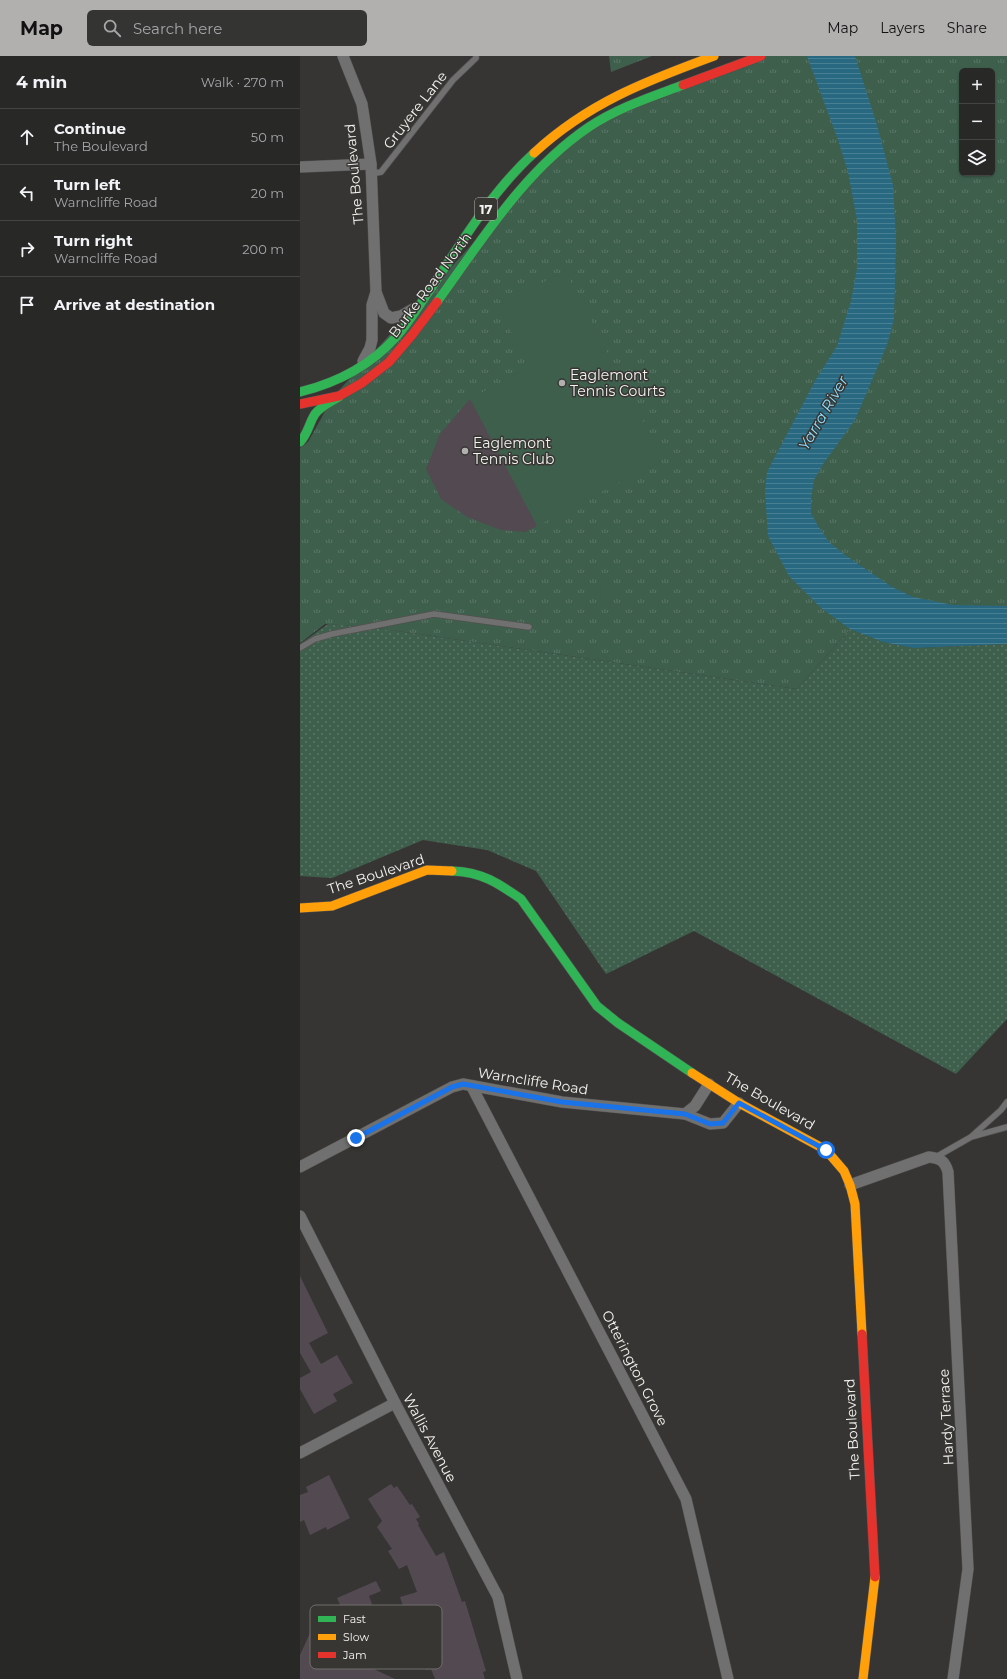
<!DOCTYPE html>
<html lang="en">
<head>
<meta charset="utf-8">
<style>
	:root { --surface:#282827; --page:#343433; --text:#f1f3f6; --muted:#a5a6a7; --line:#444; --accent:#b2b0af }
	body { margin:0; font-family:Montserrat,sans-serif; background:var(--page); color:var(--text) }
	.controls { position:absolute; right:12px; top:12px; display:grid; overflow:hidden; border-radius:6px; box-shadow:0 1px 3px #0004 }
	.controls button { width:36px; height:36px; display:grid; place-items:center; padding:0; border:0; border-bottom:1px solid var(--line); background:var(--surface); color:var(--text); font:20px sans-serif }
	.stop { position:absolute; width:12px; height:12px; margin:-9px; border:3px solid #1a73e8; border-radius:50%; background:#fff }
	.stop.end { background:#1a73e8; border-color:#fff; box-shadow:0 1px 4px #0008 }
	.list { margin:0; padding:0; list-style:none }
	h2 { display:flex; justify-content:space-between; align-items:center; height:52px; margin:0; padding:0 16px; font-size:17px }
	h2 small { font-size:13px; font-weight:400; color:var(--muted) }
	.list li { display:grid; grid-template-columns:26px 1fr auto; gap:12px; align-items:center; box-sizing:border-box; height:56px; padding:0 16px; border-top:1px solid var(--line) }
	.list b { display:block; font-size:15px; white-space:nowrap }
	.list p { margin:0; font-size:13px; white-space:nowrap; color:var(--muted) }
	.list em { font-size:13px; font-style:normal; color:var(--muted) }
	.icon { flex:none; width:22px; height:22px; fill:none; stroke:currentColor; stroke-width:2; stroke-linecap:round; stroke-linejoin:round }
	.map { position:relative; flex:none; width:707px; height:1623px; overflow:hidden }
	header { display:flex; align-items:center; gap:24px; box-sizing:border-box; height:56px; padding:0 20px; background:var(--accent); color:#111 }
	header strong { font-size:19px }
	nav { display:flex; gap:22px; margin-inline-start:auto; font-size:14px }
	.search { width:280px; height:36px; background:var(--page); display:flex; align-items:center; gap:10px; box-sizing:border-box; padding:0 14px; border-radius:6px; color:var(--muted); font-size:15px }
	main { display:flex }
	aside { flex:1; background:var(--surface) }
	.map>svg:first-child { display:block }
	.grass { fill:url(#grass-dots) }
	.park { fill:url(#park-tufts); fill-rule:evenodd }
	.pitch { fill:#3f5f4d }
	.water { fill:url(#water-rules) }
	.building { fill:#524951 }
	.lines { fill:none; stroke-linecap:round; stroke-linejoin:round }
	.lane-casing { stroke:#52514f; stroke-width:7 }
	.street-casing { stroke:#52514f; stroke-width:12 }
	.fast-casing { stroke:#52514f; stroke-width:10 }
	.slow-casing { stroke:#52514f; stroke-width:10 }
	.jam-casing { stroke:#52514f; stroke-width:10 }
	.lane { stroke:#717070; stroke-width:5.5 }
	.street { stroke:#717070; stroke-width:11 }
	.fast { stroke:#30b455; stroke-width:9 }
	.slow { stroke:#ff9f0a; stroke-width:9 }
	.jam { stroke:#e5322d; stroke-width:9 }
	.route { stroke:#1a73e8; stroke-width:5 }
	.poi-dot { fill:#b2b0af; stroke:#373633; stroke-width:1.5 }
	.labels { text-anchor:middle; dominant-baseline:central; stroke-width:3; stroke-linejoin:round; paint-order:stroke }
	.shield { fill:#373633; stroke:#bbbab8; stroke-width:1 }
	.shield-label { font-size:13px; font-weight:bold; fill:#f4f3f1 }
	.street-label { font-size:14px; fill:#f4f3f1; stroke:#373633 }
	.poi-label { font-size:14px; fill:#f4f3f1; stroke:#373633; text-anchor:start }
	.water-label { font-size:15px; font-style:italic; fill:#90ddfe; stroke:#373633 }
	.key { fill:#373633; stroke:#706f6c; stroke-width:1 }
	.key-label { font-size:11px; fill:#f4f3f1 }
</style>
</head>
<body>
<header>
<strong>Map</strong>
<div class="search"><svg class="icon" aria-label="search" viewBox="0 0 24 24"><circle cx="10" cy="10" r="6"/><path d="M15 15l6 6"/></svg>Search here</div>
<nav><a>Map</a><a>Layers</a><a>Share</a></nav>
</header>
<main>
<aside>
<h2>4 min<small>Walk · 270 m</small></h2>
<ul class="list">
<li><svg class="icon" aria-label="ahead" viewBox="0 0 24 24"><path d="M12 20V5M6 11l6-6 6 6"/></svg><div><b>Continue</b><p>The Boulevard</p></div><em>50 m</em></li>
<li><svg class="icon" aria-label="left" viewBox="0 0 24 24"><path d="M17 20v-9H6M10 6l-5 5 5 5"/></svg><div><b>Turn left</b><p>Warncliffe Road</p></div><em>20 m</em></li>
<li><svg class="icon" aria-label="right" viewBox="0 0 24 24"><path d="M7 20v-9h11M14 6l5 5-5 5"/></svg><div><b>Turn right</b><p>Warncliffe Road</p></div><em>200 m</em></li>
<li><svg class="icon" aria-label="arrive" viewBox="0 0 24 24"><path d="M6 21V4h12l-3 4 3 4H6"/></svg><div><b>Arrive at destination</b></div></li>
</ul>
</aside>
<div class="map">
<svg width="707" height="1623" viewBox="0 0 707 1623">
	<defs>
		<pattern id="grass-dots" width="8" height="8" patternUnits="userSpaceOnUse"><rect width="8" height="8" fill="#3f5f4d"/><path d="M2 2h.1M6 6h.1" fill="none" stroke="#5b7667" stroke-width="1.8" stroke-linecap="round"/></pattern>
		<pattern id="park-tufts" width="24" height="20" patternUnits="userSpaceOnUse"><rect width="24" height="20" fill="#3f5f4d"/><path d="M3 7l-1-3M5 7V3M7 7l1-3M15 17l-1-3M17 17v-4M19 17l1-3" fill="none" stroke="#5b7667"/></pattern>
		<pattern id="water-rules" width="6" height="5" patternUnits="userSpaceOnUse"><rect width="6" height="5" fill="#286981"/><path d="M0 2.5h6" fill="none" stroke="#487f93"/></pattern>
	</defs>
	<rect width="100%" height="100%" fill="#363534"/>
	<path class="grass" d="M 28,568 L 70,571 L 497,633 L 550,573 L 583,586 L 613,592 L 707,588 L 707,963 L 656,1018 L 394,875 L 306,918 L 236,815 L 187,794 L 123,784 L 32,822 L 0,820 L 0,588 Z"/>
	<g class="park">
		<path d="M 309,0 L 352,0 L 311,16 Z"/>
		<path d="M 450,0 L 707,0 L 707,588 L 613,592 L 583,586 L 550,573 L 497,633 L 70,571 L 25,568 L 0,587 L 0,392 L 8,386 L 33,341 L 235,119 L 301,64 ZM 662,15 L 692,15 L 692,117 L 662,117 Z"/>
	</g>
	<g class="pitch">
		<path d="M 265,215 L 363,403 L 237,470 L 170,343 L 229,311 L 198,250 Z"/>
		<path d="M 311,528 L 312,546 L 301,547 L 300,529 Z"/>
	</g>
	<path class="water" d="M 507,0 L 555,0 L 577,69 L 593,129 L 596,185 L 594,263 L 587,289 L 555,364 L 523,408 L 514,424 L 511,443 L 511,457 L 518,470 L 529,486 L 545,499 L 592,531 L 613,541 L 653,549 L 707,550 L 707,588 L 613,592 L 583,586 L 550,573 L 520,551 L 489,520 L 468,480 L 465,435 L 467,416 L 515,325 L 537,290 L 551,245 L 557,212 L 557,164 L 548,116 L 537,81 Z"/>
	<g class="building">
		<path d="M 170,343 L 237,470 L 225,476 L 201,474 L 167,461 L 141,443 L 126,413 L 140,378 Z"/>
		<path d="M 0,1220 L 28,1277 L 9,1287 L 21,1308 L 37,1299 L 53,1327 L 33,1338 L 37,1345 L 14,1358 L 0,1333 L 0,1322 L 11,1316 L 0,1297 Z"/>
		<path d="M 29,1419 L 50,1462 L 27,1474 L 26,1471 L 10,1479 L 4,1464 L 0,1466 L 0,1439 L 8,1436 L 6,1431 Z"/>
		<path d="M 91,1428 L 94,1432 L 97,1430 L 110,1449 L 112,1448 L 120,1461 L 116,1463 L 119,1468 L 118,1469 L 136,1500 L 144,1496 L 162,1546 L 165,1545 L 186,1615 L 183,1616 L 185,1623 L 135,1623 L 131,1613 L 126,1614 L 119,1584 L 139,1579 L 131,1553 L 107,1562 L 100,1541 L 117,1536 L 107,1509 L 99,1513 L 88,1495 L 92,1493 L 77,1471 L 82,1465 L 68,1443 Z"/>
		<path d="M 76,1525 L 81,1535 L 69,1540 L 72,1548 L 45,1560 L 37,1542 Z"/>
		<path d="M 20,1555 L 43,1566 L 36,1583 L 54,1591 L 52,1595 L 60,1598 L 57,1605 L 95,1623 L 0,1623 L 0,1599 Z"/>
	</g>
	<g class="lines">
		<g class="lane-casing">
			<g id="lane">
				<path d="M 71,118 L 81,116 L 153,24 L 176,2 L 176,0"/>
				<path d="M 0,592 L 15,583 L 32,578 L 134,558 L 229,571"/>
				<path d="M 672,1080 L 701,1054 L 707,1046"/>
				<path d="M 636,1101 L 671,1081 L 707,1071"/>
			</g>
		</g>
		<g class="street-casing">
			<g id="street">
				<path d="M 43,0 L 62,48 L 71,108 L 76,236 L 84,257 L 91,262 L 101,260 L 113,253"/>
				<path d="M 0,111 L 71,108"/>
				<path d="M 63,305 L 70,292 L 72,284 L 72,249 L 76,236"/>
				<path d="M 172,1031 L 386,1443 L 428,1623"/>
				<path d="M 385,1058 L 395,1050 L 409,1028"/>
				<path d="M 0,1111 L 152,1031 L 163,1028 L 262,1046 L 385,1058 L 410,1068 L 423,1067 L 439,1047"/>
				<path d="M 550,1129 L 629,1101 C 640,1102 645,1105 648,1116 L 668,1513 L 653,1623"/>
				<path d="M 0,1160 L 95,1347 L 198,1541 L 217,1623"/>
				<path d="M 0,1397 L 95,1347"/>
			</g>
		</g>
		<g class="fast-casing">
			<g id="fast">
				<path d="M 137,246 C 182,184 224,115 289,71 C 317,52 351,41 383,29"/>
				<path d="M 0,336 C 36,327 71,309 96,281 C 108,268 118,251 128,237 C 160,189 191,136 234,97"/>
				<path d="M 0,386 C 8,378 9,367 15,358 C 21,350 31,346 39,341"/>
				<path d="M 152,815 C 182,816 198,827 221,843 L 297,950 L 318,967 L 392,1017"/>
			</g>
		</g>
		<g class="slow-casing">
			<g id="slow">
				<path d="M 234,97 C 288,47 346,25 414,0"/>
				<path d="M 0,852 L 32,850 L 127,814 L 152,815"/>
				<path d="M 392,1017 L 439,1047 L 526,1094 L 544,1115 L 550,1129 L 555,1148 L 562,1278"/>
				<path d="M 563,1623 L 575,1521"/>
			</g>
		</g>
		<g class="jam-casing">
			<g id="jam">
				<path d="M 383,29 L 461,0"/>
				<path d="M 0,348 L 39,340 L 62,327 L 89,306 L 112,279 L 137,246"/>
				<path d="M 562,1278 L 575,1521"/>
			</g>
		</g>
		<use href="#lane" class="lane"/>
		<use href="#street" class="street"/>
		<use href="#fast" class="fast"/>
		<use href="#slow" class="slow"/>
		<use href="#jam" class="jam"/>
	</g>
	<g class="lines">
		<path class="route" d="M 56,1082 L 152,1031 L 163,1028 L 262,1046 L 385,1058 L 410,1068 L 423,1067 L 439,1047 L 526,1094"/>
	</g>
	<g class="poi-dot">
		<circle cx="262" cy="327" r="4"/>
		<circle cx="165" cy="395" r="4"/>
	</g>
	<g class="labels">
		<rect class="shield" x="175" y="142" width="22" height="22" rx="3"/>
		<g class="shield-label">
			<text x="186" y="153">17</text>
		</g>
		<g class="street-label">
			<text transform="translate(115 54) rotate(-52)">Gruyere Lane</text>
			<text transform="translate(54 118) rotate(-95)">The Boulevard</text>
			<text transform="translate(130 229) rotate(-53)">Burke Road North</text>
			<text transform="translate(76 818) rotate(-18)">The Boulevard</text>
			<text transform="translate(233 1025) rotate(9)">Warncliffe Road</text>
			<text transform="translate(470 1045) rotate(30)">The Boulevard</text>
			<text transform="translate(335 1312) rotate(63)">Otterington Grove</text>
			<text transform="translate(646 1361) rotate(-93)">Hardy Terrace</text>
			<text transform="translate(552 1373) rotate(-93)">The Boulevard</text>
			<text transform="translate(130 1382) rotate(62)">Wallis Avenue</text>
		</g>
		<g class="poi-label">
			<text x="270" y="319">Eaglemont<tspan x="270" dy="16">Tennis Courts</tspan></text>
			<text x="173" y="387">Eaglemont<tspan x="173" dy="16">Tennis Club</tspan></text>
		</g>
		<g class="water-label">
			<text transform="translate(523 357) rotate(-60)">Yarra River</text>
		</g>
	</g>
	<rect x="10" y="1549" width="132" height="64" rx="6" class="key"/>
	<rect x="18" y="1560" width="18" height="6" fill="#30b455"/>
	<rect x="18" y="1578" width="18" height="6" fill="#ff9f0a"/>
	<rect x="18" y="1596" width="18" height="6" fill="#e5322d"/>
	<g class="key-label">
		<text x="43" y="1567">Fast</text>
		<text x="43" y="1585">Slow</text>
		<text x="43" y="1603">Jam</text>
	</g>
</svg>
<div class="controls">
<button>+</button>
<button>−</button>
<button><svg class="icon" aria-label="layers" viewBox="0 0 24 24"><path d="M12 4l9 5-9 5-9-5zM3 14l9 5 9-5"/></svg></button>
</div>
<div class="stop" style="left:526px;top:1094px"></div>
<div class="stop end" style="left:56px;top:1082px"></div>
</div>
</main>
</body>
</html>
